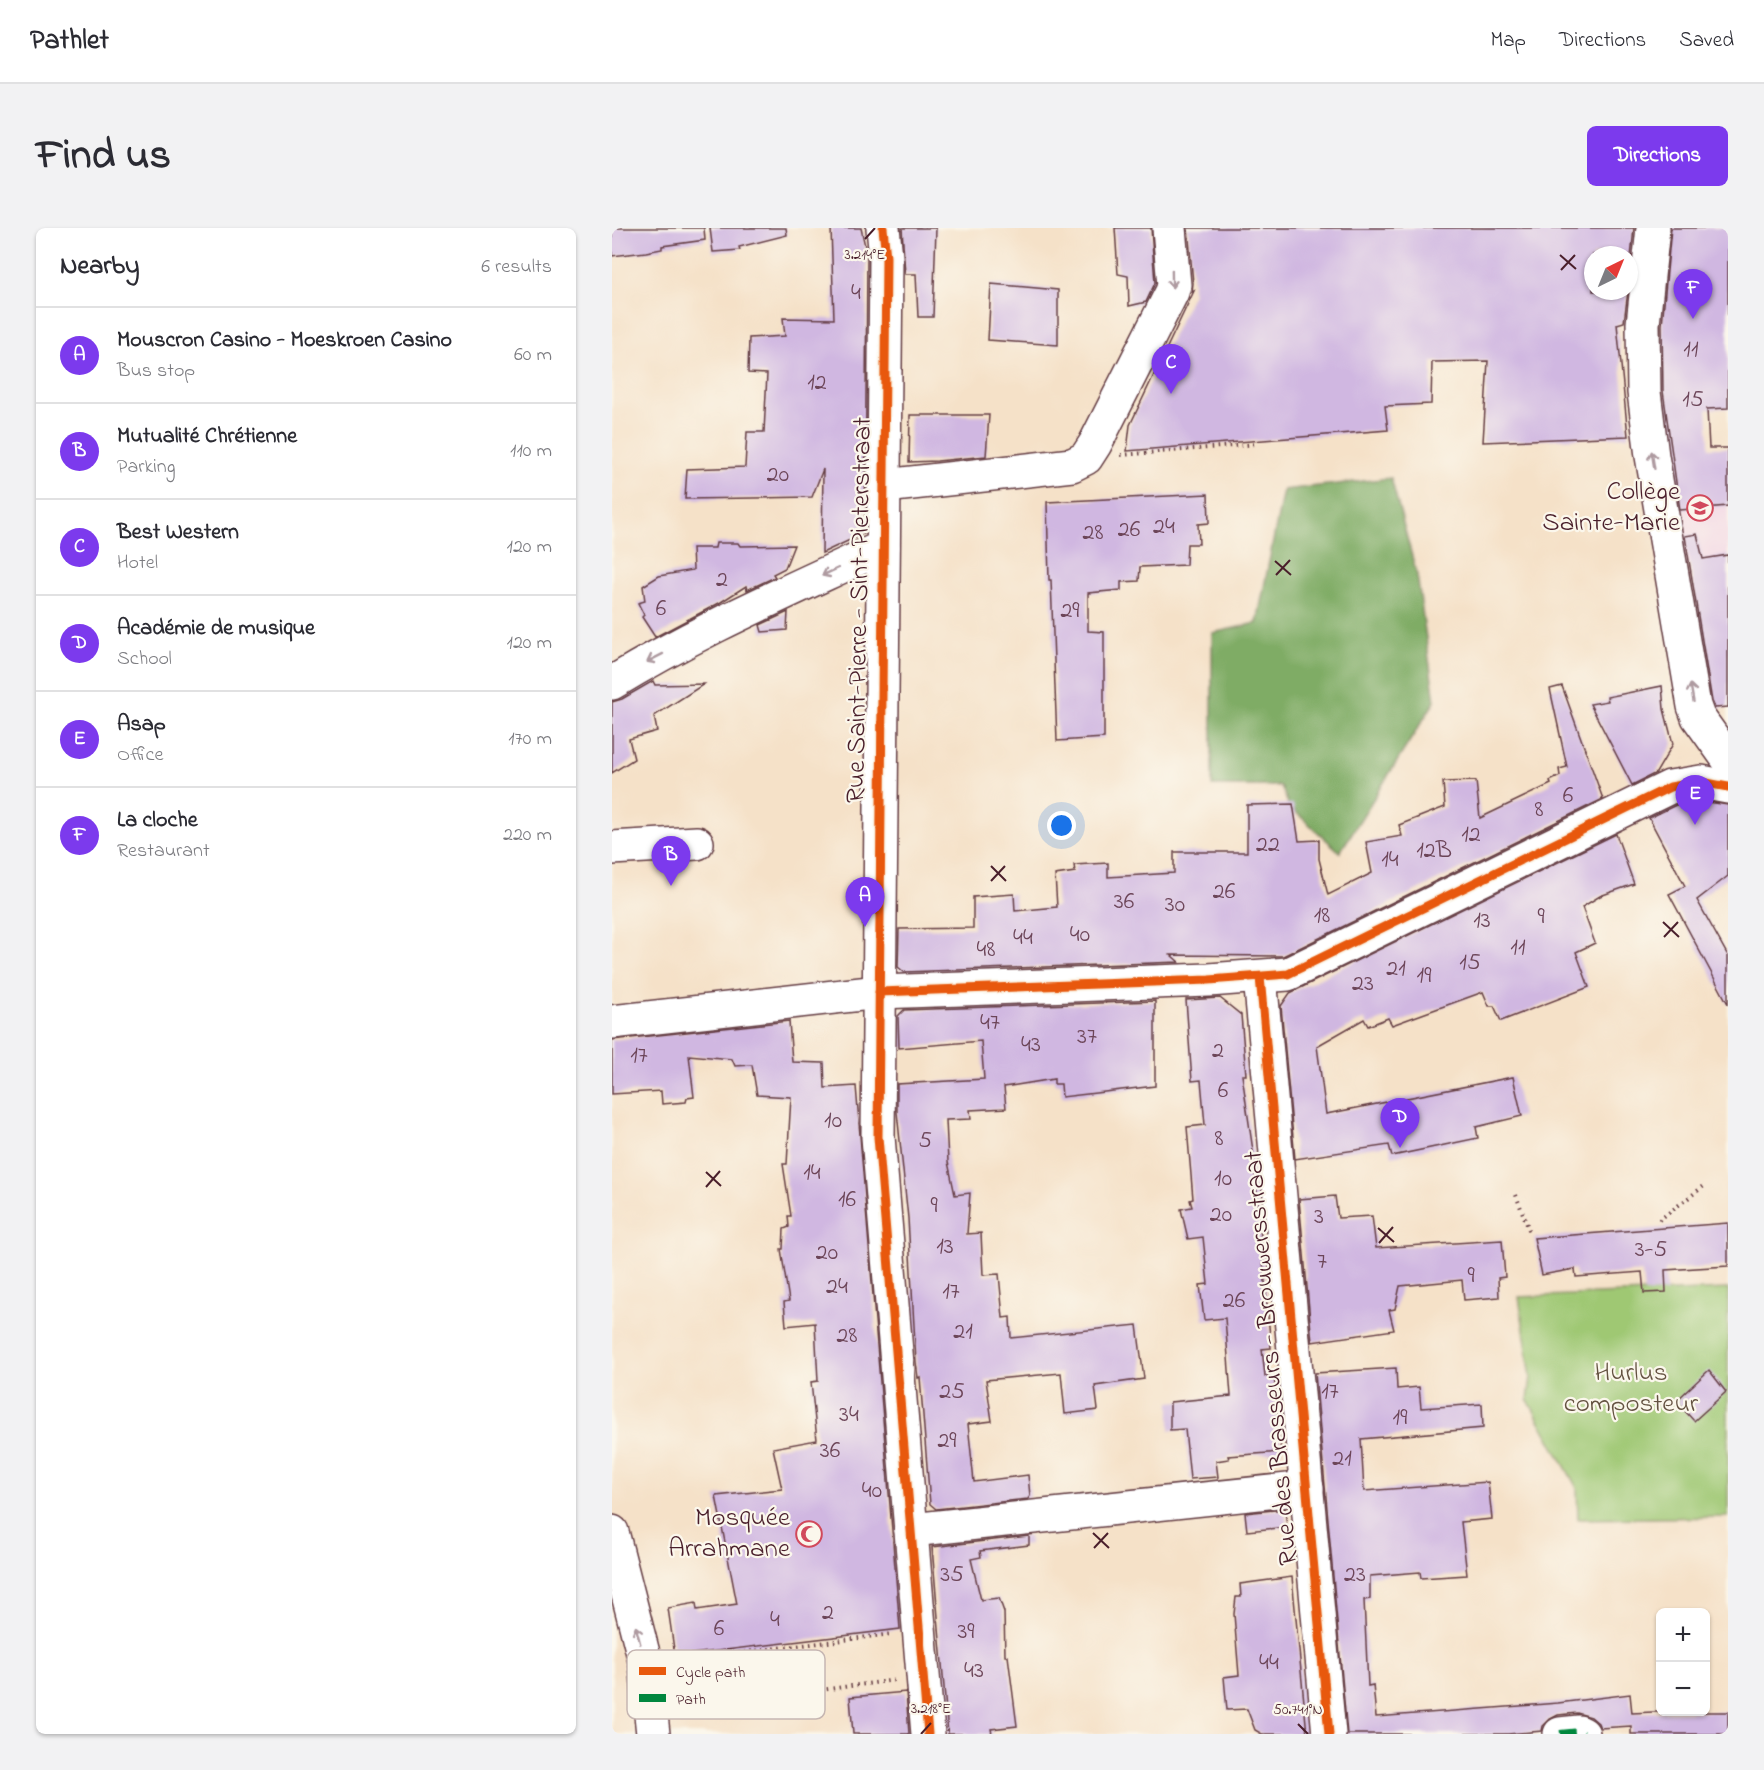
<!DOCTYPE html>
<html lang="en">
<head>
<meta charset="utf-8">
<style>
	:root { --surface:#fff; --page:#f2f2f3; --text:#2b2b33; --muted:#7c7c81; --line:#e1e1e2; --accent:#7c3aed }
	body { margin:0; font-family:"Indie Flower",sans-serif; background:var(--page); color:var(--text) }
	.controls { position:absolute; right:18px; bottom:18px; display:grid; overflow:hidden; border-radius:9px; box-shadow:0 2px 4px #0004 }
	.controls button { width:54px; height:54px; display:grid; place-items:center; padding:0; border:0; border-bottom:2px solid var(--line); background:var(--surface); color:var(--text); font:30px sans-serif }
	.compass { position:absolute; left:972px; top:18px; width:54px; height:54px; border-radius:50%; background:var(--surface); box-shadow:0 2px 4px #0004; rotate:43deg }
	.you { position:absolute; left:450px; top:598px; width:21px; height:21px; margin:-15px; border:4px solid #fff; border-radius:50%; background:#1a73e8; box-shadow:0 0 0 9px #1a73e833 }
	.badge { display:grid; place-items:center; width:39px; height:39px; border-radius:50%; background:var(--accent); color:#fff; font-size:20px; font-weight:700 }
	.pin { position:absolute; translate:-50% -50px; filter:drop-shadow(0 2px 3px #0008) }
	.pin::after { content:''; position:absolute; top:32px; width:21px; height:18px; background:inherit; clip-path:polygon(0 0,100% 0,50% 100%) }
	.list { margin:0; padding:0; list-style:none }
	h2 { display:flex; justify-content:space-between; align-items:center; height:78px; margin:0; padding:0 24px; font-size:26px }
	h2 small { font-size:20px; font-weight:400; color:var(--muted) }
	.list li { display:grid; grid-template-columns:39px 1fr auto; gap:18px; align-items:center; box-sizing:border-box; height:96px; padding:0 24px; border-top:2px solid var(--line) }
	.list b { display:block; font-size:22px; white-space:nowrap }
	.list p { margin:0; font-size:20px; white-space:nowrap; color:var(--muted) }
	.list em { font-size:20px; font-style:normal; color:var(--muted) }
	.map { position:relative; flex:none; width:1116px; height:1506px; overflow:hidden; border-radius:9px }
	header { display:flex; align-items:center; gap:36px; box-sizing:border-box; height:84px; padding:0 30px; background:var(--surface); border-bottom:2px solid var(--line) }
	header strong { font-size:28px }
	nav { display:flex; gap:33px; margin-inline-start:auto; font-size:21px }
	.intro { display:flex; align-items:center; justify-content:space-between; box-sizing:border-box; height:144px; padding:0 36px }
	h1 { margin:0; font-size:42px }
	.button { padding:15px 27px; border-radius:9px; background:var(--accent); color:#fff; font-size:21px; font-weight:700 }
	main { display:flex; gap:36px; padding:0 36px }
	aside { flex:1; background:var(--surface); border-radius:9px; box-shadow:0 2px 4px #0004 }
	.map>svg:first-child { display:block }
	.built { fill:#f1d0e3 }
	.green { fill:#9fc873; stroke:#74744f; stroke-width:1.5 }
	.forest { fill:#7fac65; stroke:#646648; stroke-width:1.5 }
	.building { fill:#d0b7e1 }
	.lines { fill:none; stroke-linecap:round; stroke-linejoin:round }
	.minor-casing { stroke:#643c43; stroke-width:36 }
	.path { stroke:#643c43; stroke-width:4; stroke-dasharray:1.5 4.5; stroke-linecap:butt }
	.minor { stroke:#fff; stroke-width:33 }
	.quiet { stroke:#00873e; stroke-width:8; stroke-dasharray:15 8; stroke-linecap:butt }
	.cycleway-casing { stroke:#fbf7ec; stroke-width:13 }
	.cycleway { stroke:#e8590c; stroke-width:9 }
	.oneway { stroke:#ae9aa0 }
	.ticks { fill:none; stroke:#4a1f2b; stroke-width:2 }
	.labels { text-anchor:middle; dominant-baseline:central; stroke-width:4.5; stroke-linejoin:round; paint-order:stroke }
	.number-label { font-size:24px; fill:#6c4558 }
	.poi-label { font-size:27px; fill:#4a1f2b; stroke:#fbf7ec; text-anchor:end }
	.street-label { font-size:27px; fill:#4a1f2b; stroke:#fbf7ec }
	.park-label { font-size:27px; fill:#645241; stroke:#fbf7ec }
	.key { fill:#fbf7ec; stroke:#c6b6b2; stroke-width:1.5 }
	.key-label { font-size:16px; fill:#4a1f2b }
	.ticks-label { font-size:15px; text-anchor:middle; fill:#4a1f2b; stroke:#fbf7ec; stroke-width:4.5; stroke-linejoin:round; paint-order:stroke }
</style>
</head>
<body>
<header>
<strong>Pathlet</strong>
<nav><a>Map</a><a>Directions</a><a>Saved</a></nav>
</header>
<div class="intro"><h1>Find us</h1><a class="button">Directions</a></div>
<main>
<aside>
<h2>Nearby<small>6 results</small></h2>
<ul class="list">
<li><span class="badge">A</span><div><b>Mouscron Casino - Moeskroen Casino</b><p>Bus stop</p></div><em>60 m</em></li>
<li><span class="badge">B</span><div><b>Mutualité Chrétienne</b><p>Parking</p></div><em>110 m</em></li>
<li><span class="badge">C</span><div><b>Best Western</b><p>Hotel</p></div><em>120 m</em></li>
<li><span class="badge">D</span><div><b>Académie de musique</b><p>School</p></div><em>120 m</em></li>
<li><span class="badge">E</span><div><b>Asap</b><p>Office</p></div><em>170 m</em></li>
<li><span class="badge">F</span><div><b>La cloche</b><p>Restaurant</p></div><em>220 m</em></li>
</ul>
</aside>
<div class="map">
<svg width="1116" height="1506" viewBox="0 0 1116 1506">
	<rect width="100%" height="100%" fill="#fbf7ec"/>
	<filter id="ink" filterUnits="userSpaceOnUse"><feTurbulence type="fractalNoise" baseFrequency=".0167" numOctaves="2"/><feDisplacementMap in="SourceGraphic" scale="12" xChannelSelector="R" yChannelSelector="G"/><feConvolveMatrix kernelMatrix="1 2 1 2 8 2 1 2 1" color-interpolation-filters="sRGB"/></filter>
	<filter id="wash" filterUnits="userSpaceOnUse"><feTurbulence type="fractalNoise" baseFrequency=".008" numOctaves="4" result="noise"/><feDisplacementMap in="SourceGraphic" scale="24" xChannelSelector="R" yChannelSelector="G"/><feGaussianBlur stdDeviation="1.35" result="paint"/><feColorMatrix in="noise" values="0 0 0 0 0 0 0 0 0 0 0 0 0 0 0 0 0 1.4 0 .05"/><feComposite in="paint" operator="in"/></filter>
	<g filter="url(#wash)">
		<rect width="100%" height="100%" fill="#f5e1c8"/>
		<path class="built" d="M 1047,181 L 1095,181 L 1098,232 L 1116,220 L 1116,329 L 1068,338 Z"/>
		<path class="green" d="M 1116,1061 L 1116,1289 L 966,1291 L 965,1260 L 916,1172 L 919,1149 L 907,1069 Z"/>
		<path class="forest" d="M 779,250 L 805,347 L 823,473 L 728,624 L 677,578 L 669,558 L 600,558 L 600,405 L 645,395 L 671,262 Z"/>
		<g id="blocks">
			<g class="building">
				<path d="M 0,0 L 92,0 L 93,12 L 50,18 L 50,21 L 34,24 L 0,28 Z"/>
				<path d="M 98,0 L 174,0 L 175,7 L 127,19 L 128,22 L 101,24 Z"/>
				<path d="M 219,0 L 249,0 L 255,27 L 253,305 L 210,325 L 211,241 L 200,269 L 73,271 L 75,241 L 133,239 L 135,204 L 152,204 L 155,146 L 136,145 L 137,110 L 173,108 L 171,90 L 222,91 Z"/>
				<path d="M 290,0 L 324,0 L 321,89 L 306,89 L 304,46 L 293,46 Z"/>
				<path d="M 503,0 L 539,0 L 543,55 L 534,74 L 517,78 L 516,48 L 506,46 Z"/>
				<path d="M 576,0 L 1022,0 L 1017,49 L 1017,27 L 981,27 L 981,63 L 1016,63 L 1012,94 L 1005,96 L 1016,208 L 871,214 L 876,133 L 820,134 L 819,176 L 773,178 L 776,202 L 515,223 L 518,197 L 582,63 L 580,64 L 581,55 Z"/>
				<path d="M 1059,0 L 1116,0 L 1116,180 L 1095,181 L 1097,220 L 1116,220 L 1116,278 L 1068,282 L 1051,163 L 1050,97 Z"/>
				<path d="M 379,56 L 446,62 L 446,117 L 376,112 Z"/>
				<path d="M 298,187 L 377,187 L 374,228 L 325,233 L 297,234 Z"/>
				<path d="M 596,266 L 597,295 L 586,296 L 587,316 L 575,316 L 574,337 L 528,339 L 527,353 L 509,354 L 509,362 L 476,365 L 476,403 L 492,404 L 492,510 L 445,513 L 439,352 L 437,352 L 435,274 Z"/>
				<path d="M 1085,306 L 1091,331 L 1116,327 L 1116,479 L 1103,480 L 1100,473 L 1073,308 Z"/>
				<path d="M 104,315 L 126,315 L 128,318 L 182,317 L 173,340 L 161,346 L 163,349 L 135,362 L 134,358 L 109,374 L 43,409 L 30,389 L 32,387 L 26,375 L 33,373 L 31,358 L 47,348 L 81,342 L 80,320 L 103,320 Z"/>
				<path d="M 176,384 L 175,402 L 150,404 L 148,397 Z"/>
				<path d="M 41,453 L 43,457 L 92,456 L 42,488 L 45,503 L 17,511 L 22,531 L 0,545 L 0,474 L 10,471 Z"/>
				<path d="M 950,458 L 991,571 L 671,728 L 559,727 L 567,734 L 292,744 L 286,739 L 287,701 L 361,700 L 361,669 L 402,666 L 403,683 L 445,679 L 443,647 L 463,644 L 462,637 L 496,635 L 496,649 L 562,645 L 562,624 L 635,624 L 635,577 L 681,576 L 687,613 L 707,612 L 707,631 L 716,667 L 760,645 L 754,614 L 790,608 L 787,597 L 833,579 L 831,554 L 864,553 L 868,590 L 939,556 L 938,553 L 948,548 L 947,541 L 955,539 L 938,461 Z"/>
				<path d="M 1050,458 L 1052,481 L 1061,516 L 1044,545 L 1020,557 L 978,476 L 996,473 L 995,469 Z"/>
				<path d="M 1089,573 L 1116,577 L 1116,648 L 1085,672 L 1116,728 L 1116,776 L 1057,666 L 1073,658 L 1037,590 L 1064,577 Z"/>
				<path d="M 1004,606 L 1022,656 L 988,668 L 970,679 L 983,715 L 964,724 L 977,759 L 889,793 L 882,778 L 877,778 L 871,764 L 780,797 L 776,790 L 756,798 L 752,791 L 705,818 L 714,886 L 901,849 L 910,888 L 864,899 L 866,910 L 780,928 L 777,917 L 683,931 L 669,778 L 678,765 Z"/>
				<path d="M 608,770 L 629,787 L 634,847 L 630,847 L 641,923 L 659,1120 L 650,1121 L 653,1148 L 662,1147 L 669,1224 L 616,1228 L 617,1231 L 604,1233 L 606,1249 L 578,1251 L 573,1201 L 558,1202 L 558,1174 L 619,1168 L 613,1090 L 592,1092 L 588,1057 L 596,1056 L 591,1009 L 576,1011 L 569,981 L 580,979 L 578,972 L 581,971 L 575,899 L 593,897 L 589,852 L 580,853 L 574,772 Z"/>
				<path d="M 543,773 L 543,858 L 450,869 L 449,856 L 442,856 L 442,851 L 392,859 L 394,880 L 358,882 L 359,891 L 334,892 L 336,934 L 343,967 L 358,965 L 355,1006 L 369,1005 L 371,1047 L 387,1046 L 391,1090 L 398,1089 L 399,1110 L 525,1097 L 532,1151 L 483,1158 L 486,1182 L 453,1186 L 449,1145 L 374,1152 L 380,1193 L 356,1196 L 362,1254 L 416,1247 L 418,1268 L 416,1271 L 324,1281 L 318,1276 L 308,1149 L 306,1150 L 304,1134 L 296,990 L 285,884 L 285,856 L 372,851 L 369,813 L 287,820 L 286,788 L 292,782 Z"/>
				<path d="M 177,793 L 180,834 L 212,835 L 213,860 L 244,858 L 288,1401 L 63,1428 L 56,1380 L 84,1375 L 85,1382 L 125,1376 L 104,1268 L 170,1261 L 161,1220 L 205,1212 L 199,1154 L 206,1153 L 203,1095 L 174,1098 L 172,1074 L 177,1073 L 169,1021 L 171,1021 L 172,1001 L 177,999 L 176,988 L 179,988 L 171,936 L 175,936 L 179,869 L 145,867 L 140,837 L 123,838 L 120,831 L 77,827 L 82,869 L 75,870 L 74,874 L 50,876 L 49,863 L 0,866 L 0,812 Z"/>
				<path d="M 723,968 L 726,990 L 760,988 L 764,1020 L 890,1012 L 893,1049 L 886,1050 L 887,1069 L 852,1072 L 850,1052 L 788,1058 L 783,1081 L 777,1082 L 782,1102 L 700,1114 L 687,971 Z"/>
				<path d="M 1116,995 L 1116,1038 L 1053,1042 L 1054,1064 L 1032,1065 L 1030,1044 L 964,1049 L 963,1041 L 930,1047 L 922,1010 Z"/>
				<path d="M 784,1140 L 785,1161 L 807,1159 L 809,1180 L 870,1176 L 871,1200 L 749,1211 L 752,1263 L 876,1254 L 880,1291 L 849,1294 L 855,1347 L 809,1350 L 808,1344 L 758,1348 L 758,1371 L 752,1372 L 756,1458 L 761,1457 L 764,1489 L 946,1475 L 1018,1466 L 1020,1485 L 1041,1484 L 1116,1484 L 1116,1506 L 1019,1506 L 1019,1498 L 988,1500 L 986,1495 L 979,1489 L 965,1485 L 946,1487 L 938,1491 L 931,1498 L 930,1503 L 896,1506 L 735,1506 L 703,1145 Z"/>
				<path d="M 1097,1142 L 1114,1164 L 1082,1193 L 1064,1173 Z"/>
				<path d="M 673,1281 L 675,1299 L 635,1303 L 633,1285 Z"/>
				<path d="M 417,1308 L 417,1317 L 368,1323 L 369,1329 L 359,1331 L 369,1372 L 387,1370 L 392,1384 L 393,1428 L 396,1428 L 405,1498 L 379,1501 L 380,1506 L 336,1506 L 320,1319 Z"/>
				<path d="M 680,1349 L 695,1506 L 650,1506 L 643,1502 L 635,1481 L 615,1482 L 612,1449 L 627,1447 L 622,1386 L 624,1369 L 629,1369 L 628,1356 Z"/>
				<path d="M 294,1464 L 297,1506 L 241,1506 L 238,1469 Z"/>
			</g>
		</g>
	</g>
	<g filter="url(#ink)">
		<use href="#blocks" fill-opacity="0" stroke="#643c43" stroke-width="1.5"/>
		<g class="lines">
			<g class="minor-casing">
				<g id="minor">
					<path d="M 271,0 L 274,29 L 266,909 L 316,1506"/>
					<path d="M 1041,0 L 1031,96 L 1032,164 L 1040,228 L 1082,478 L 1086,489 L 1116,531"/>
					<path d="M 273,258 L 460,237 L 474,230 L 483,216 L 560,64 L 562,57 L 557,0"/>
					<path d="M 0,455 C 86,402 180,362 271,319"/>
					<path d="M 0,620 L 85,615"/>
					<path d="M 648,749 L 717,1506"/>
					<path d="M 0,794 L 267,764 L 597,752 L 676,746 L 1058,559 L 1089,554 L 1116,559"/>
					<path d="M 299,1302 L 695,1260"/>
					<path d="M 0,1304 L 34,1437 L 41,1506"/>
					<path d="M 948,1506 L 967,1504 L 971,1506"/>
				</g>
			</g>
			<g class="path">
				<path d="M 509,227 L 646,216"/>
				<path d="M 904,967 L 917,1002"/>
				<path d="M 1047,992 L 1092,958"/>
				<path d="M 61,1433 L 280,1406"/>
				<path d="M 66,1481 L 284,1452"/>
			</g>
			<use href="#minor" class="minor"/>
			<path class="quiet" d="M 948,1506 L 967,1504 L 971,1506"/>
			<g class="cycleway-casing">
				<g id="cycleway">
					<path d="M 271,0 L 274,29 L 266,909 L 316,1506"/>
					<path d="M 648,749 L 717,1506"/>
					<path d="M 267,764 L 597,752 L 676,746 L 1058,559 L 1089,554 L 1116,559"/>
				</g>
			</g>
			<use href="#cycleway" class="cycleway"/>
		</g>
		<defs><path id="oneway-shaft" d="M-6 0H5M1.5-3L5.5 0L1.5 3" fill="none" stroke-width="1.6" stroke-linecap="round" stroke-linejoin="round" transform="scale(1.5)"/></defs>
		<g class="oneway">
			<use href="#oneway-shaft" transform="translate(560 51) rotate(89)"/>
			<use href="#oneway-shaft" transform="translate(1041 232) rotate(-99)"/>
			<use href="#oneway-shaft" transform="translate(218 344) rotate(155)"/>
			<use href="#oneway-shaft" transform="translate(43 430) rotate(153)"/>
			<use href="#oneway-shaft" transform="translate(1080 465) rotate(-100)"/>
			<use href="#oneway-shaft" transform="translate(26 1407) rotate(-105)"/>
		</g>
	</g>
	<path class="ticks" d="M 253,11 L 263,0M 948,27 L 964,41M 949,42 L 963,27M 663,333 L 679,347M 664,347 L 678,332M 379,638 L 394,653M 379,653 L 393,638M 1051,694 L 1067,709M 1052,709 L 1066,694M 94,944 L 109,958M 94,959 L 108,943M 766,1000 L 782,1014M 767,1015 L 781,999M 481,1305 L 497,1320M 482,1320 L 496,1305M 686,1496 L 696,1506M 309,1506 L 319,1495"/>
	<defs>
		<g id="school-ring" transform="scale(1.35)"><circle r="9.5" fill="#fbf7ec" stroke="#d1495b" stroke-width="1.5"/><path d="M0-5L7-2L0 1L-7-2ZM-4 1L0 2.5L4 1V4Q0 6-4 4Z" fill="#d1495b"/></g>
		<g id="mosque-ring" transform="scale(1.35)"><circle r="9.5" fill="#fbf7ec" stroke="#d1495b" stroke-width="1.5"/><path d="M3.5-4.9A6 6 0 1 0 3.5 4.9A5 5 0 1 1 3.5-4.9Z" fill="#d1495b"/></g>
	</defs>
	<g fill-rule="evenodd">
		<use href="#school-ring" x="1088" y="280"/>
		<use href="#mosque-ring" x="197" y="1306"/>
	</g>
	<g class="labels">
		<g class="number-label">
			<text x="244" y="65">4</text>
			<text x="1079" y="122">11</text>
			<text x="205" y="155">12</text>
			<text x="1081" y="172">15</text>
			<text x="166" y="247">20</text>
			<text x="552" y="299">24</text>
			<text x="517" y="302">26</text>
			<text x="481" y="305">28</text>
			<text x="110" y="352">2</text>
			<text x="49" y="381">6</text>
			<text x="458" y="383">29</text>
			<text x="956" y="568">6</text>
			<text x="927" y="582">8</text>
			<text x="859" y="607">12</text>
			<text x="656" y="617">22</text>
			<text x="822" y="623">12B</text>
			<text x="778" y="632">14</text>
			<text x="612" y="664">26</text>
			<text x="512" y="674">36</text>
			<text x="563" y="677">30</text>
			<text x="710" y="688">18</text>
			<text x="929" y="689">9</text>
			<text x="870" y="693">13</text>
			<text x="468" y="707">40</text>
			<text x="411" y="710">44</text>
			<text x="906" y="720">11</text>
			<text x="374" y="722">48</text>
			<text x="858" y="735">15</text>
			<text x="784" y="741">21</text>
			<text x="812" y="748">19</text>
			<text x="751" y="756">23</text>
			<text x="378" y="795">47</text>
			<text x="475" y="809">37</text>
			<text x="419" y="817">43</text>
			<text x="606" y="823">2</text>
			<text x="27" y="828">17</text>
			<text x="611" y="863">6</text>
			<text x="221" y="893">10</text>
			<text x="607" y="911">8</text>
			<text x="313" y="913">5</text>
			<text x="200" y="945">14</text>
			<text x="611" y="951">10</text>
			<text x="235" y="972">16</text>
			<text x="322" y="978">9</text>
			<text x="609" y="987">20</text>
			<text x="707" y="989">3</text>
			<text x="333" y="1019">13</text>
			<text x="1039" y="1022">3-5</text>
			<text x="215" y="1025">20</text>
			<text x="710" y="1034">7</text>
			<text x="859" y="1048">9</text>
			<text x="225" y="1059">24</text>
			<text x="339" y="1064">17</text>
			<text x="622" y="1073">26</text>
			<text x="351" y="1104">21</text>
			<text x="235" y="1108">28</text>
			<text x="340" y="1164">25</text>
			<text x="718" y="1164">17</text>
			<text x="237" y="1187">34</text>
			<text x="788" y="1190">19</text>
			<text x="335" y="1213">29</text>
			<text x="218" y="1223">36</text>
			<text x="730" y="1231">21</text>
			<text x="260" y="1263">40</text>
			<text x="340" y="1347">35</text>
			<text x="743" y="1347">23</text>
			<text x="216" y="1385">2</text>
			<text x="163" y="1392">4</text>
			<text x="107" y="1401">6</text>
			<text x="354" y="1404">39</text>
			<text x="657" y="1435">44</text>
			<text x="362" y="1443">43</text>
		</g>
		<g class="poi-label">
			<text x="1068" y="264">Collège<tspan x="1068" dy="31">Sainte-Marie</tspan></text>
			<text x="178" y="1290">Mosquée<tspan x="178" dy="31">Arrahmane</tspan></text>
		</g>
		<g class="street-label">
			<text transform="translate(248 382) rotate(-89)">Rue Saint-Pierre - Sint-Pieterstraat</text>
			<text transform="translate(660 1130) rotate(-95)">Rue des Brasseurs - Brouwersstraat</text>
		</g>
		<g class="park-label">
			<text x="1019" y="1145">Hurlus<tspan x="1019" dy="31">composteur</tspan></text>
		</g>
	</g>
	<rect x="15" y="1422" width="198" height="69" rx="9" class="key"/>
	<rect x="27" y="1439" width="27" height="8" fill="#e8590c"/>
	<rect x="27" y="1466" width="27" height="8" fill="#00873e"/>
	<g class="key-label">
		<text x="64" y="1449">Cycle path</text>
		<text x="64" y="1476">Path</text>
	</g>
	<g class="ticks-label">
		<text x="253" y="31">3.214°E</text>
		<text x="319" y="1485">3.218°E</text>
		<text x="686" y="1486">50.741°N</text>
	</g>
</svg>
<div class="controls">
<button>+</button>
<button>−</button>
</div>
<svg class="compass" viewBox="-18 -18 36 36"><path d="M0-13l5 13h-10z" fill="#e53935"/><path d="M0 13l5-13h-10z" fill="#7c7c81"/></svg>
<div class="you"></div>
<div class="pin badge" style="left:253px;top:699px">A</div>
<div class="pin badge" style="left:59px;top:658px">B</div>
<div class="pin badge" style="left:559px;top:166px">C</div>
<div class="pin badge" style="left:788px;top:920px">D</div>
<div class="pin badge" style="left:1083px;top:597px">E</div>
<div class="pin badge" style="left:1081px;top:91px">F</div>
</div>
</main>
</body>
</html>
